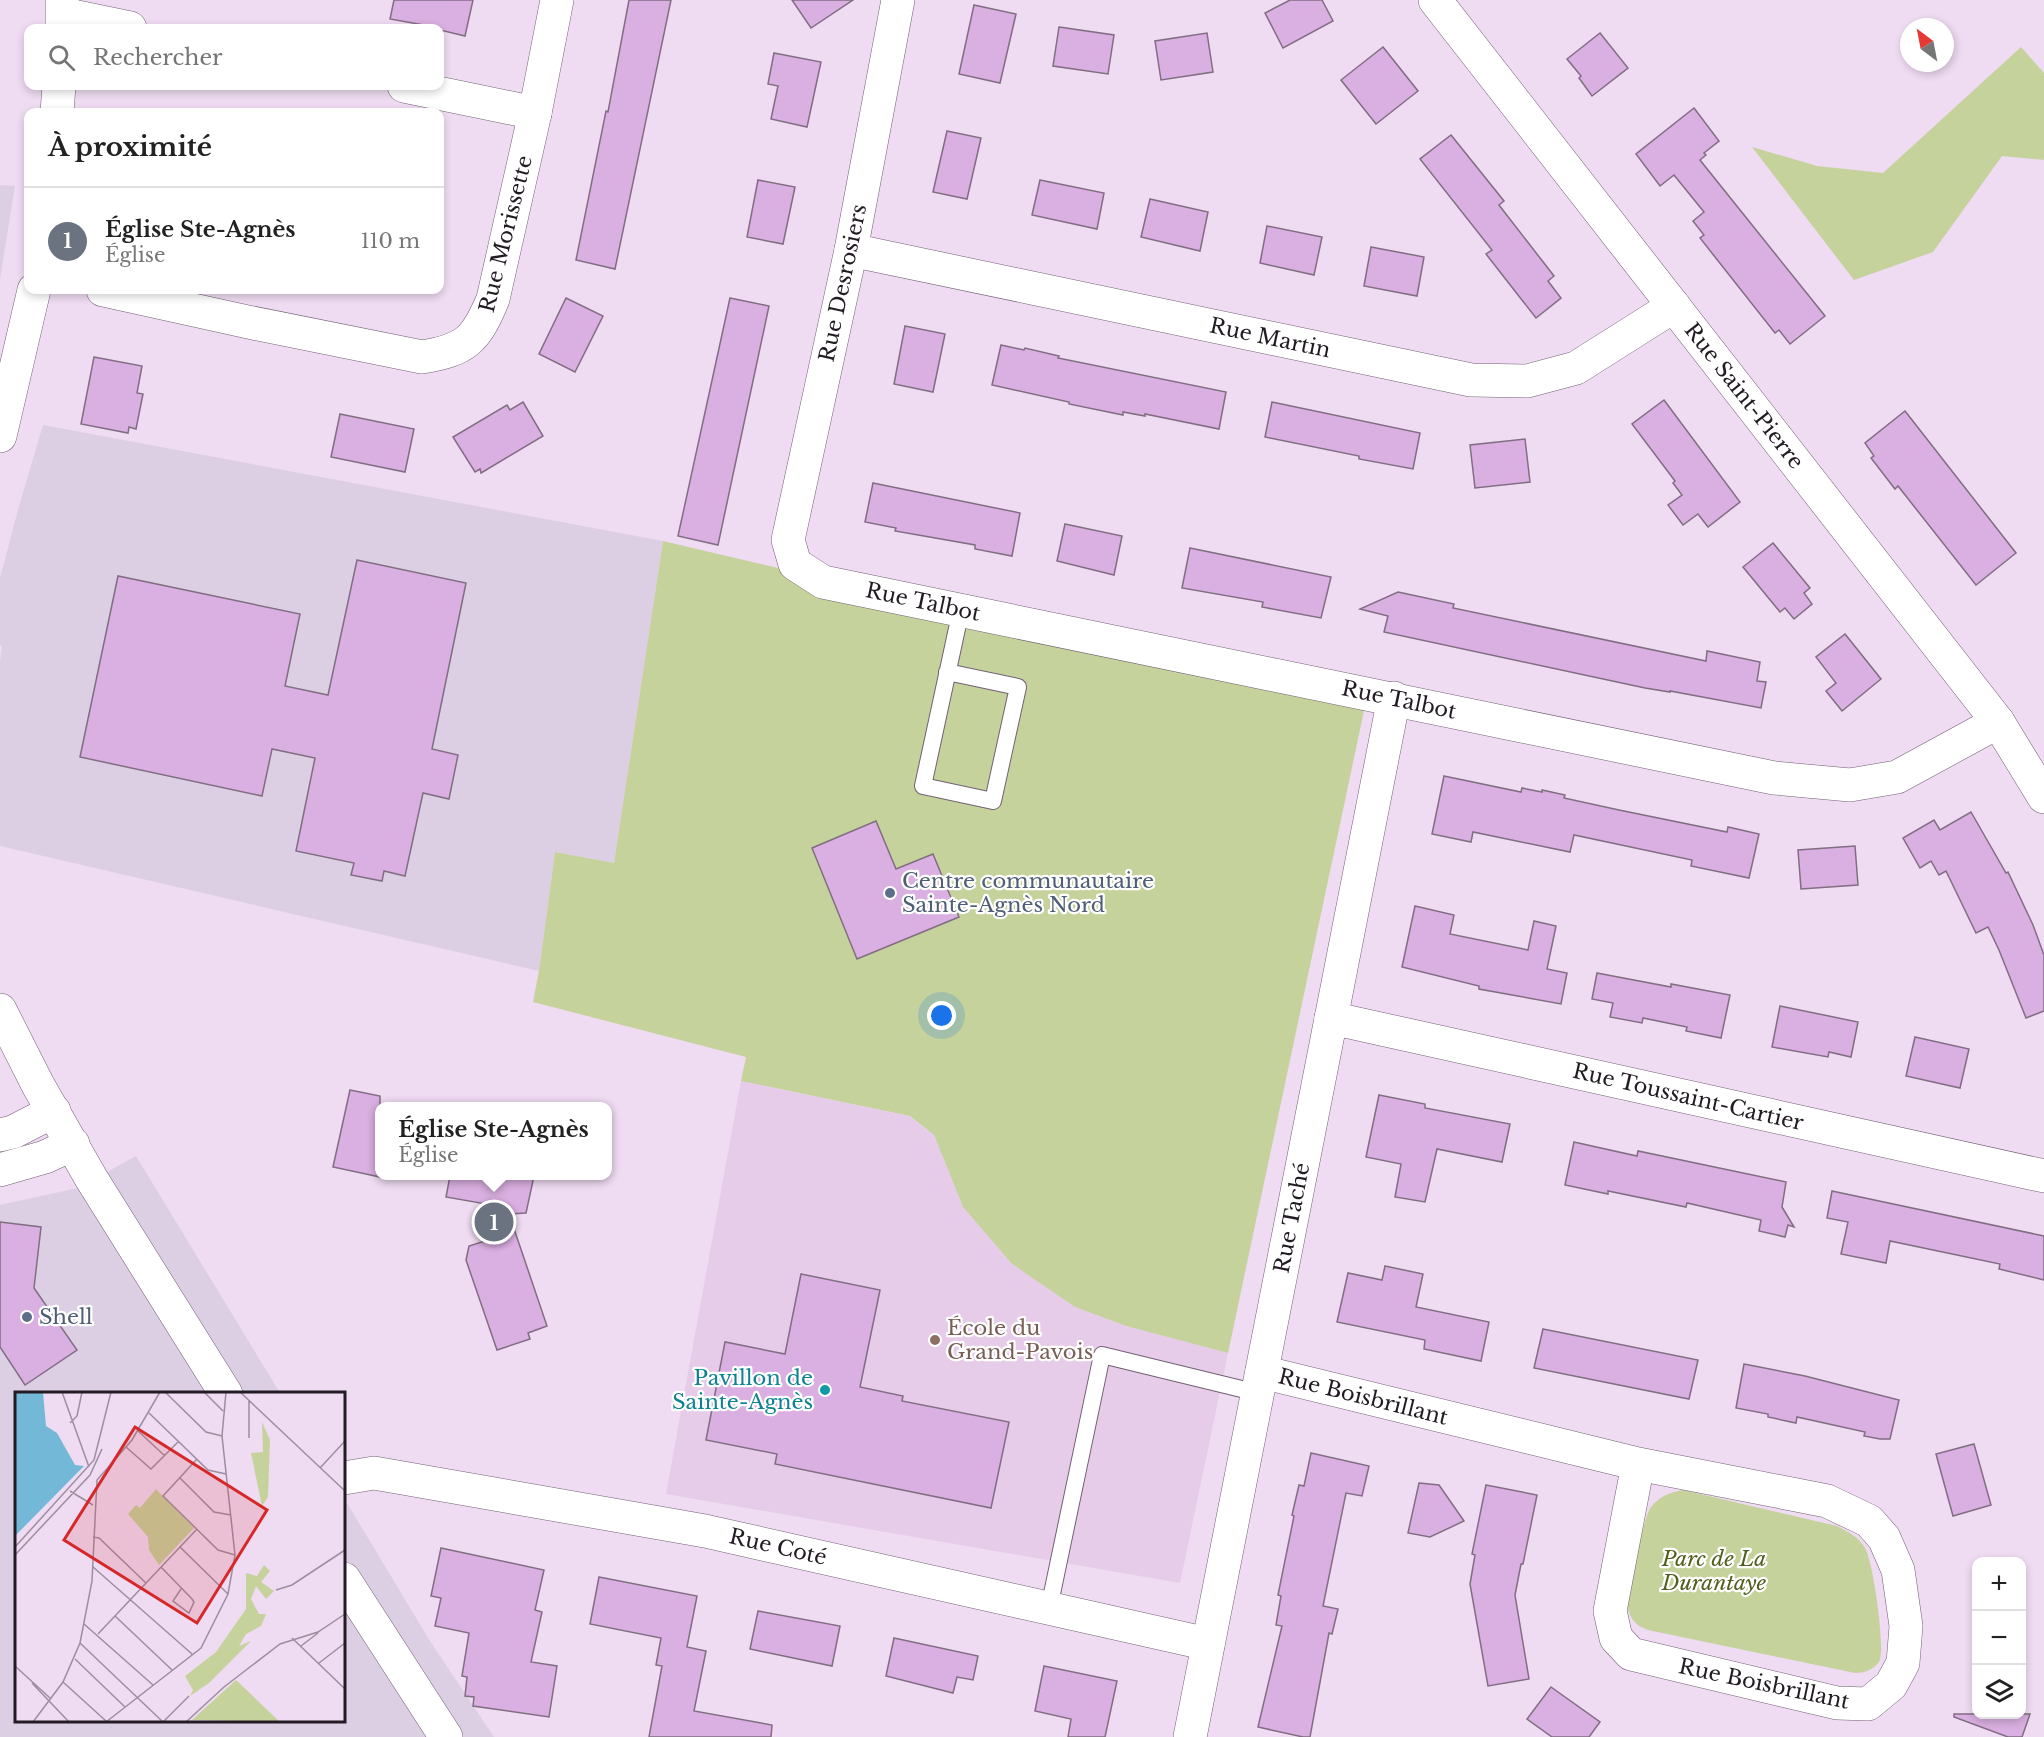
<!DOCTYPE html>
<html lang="fr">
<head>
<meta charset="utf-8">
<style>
	:root { --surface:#fff; --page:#f6f6f6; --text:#222; --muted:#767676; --line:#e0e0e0; --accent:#8030a0 }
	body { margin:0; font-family:"Libre Baskerville",serif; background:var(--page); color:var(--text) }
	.controls { position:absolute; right:18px; bottom:18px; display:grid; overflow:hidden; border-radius:12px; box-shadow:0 3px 9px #0003 }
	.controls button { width:54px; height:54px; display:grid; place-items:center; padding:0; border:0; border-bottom:2px solid var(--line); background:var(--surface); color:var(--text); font:30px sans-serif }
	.compass { position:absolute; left:1900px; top:18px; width:54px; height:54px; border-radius:50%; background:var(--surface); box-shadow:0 3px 9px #0003; rotate:328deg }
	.you { position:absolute; left:942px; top:1016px; width:21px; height:21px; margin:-15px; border:4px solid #fff; border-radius:50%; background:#1a73e8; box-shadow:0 0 0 9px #1a73e833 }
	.badge { display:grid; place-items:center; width:39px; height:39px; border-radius:50%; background:var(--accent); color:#fff; font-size:20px; font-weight:700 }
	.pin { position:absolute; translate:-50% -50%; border:3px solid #fff; box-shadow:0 2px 6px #0006 }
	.popup { position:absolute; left:375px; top:1102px; width:237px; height:78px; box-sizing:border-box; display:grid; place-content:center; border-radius:12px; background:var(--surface); filter:drop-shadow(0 2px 4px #0005); font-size:20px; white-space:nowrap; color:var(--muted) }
	.popup b { font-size:22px; color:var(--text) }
	.popup::after { content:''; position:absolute; left:50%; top:100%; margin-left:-12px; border:12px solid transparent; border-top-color:var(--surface) }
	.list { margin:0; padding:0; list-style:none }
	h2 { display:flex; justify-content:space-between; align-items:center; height:78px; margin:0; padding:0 24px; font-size:26px }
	h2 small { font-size:20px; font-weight:400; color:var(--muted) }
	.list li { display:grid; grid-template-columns:39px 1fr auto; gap:18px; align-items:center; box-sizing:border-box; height:108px; padding:0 24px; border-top:2px solid var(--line) }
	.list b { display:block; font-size:22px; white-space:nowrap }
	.list p { margin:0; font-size:20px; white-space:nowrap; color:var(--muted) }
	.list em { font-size:20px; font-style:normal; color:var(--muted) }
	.icon { flex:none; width:33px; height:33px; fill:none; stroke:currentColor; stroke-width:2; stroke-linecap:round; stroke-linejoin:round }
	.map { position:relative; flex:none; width:2044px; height:1737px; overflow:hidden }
	.search { position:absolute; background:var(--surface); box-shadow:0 3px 9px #0003; left:24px; top:24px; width:420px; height:66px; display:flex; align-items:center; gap:15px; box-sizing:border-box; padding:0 21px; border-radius:12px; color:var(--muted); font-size:22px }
	.panel { position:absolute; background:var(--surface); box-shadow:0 3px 9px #0003; left:24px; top:108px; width:420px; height:186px; border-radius:12px }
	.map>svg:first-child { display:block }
	.commercial { fill:#ddcfe3 }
	.built { fill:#e6cce9 }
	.green { fill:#c5d29c }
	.building { fill:#daafe1; stroke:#816e83; stroke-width:1.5 }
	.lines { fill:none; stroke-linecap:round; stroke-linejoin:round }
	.service-casing { stroke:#726074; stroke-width:18 }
	.minor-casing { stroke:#726074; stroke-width:34 }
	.tertiary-casing { stroke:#726074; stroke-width:34 }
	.primary-casing { stroke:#726074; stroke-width:34 }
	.service { stroke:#fff; stroke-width:16 }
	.minor { stroke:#fff; stroke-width:33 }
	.tertiary { stroke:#fff; stroke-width:33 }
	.primary { stroke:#fff; stroke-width:33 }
	.service-dot { fill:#5c6f8a; stroke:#fff; stroke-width:2 }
	.education-dot { fill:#8d6e63; stroke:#fff; stroke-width:2 }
	.culture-dot { fill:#0f9aa8; stroke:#fff; stroke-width:2 }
	.labels { text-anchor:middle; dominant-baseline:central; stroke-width:4.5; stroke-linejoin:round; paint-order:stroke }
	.street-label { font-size:21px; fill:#221b23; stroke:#fff }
	.service-label { font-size:21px; fill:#4e5e75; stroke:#fff; text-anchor:start }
	.education-label { font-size:21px; fill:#785e54; stroke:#fff; text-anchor:start }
	.culture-label { font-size:21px; fill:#0d838f; stroke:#fff; text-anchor:end }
	.park-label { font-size:21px; font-style:italic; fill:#525e1c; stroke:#fff }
	.inset-road { fill:none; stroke:#9d8e9f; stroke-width:1.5 }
	.view { fill:#d62828; fill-opacity:0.15; stroke:#d62828; stroke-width:3 }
	.inset-edge { fill:none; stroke:#221b23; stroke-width:3 }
</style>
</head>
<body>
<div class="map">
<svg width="2044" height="1737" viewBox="0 0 2044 1737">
	<rect width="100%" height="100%" fill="#efdbf2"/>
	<g class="commercial">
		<path d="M 0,185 L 15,186 L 0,279 Z"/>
		<path d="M 43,425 L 663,541 L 614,863 L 555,852 L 539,971 L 0,846 L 0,661 L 2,646 L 0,645 L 0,578 L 19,506 Z"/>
		<path d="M 136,1156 L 280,1393 L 16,1394 L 16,1720 L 344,1720 L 344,1498 L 430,1641 L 494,1737 L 0,1737 L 0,1205 L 78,1188 Z"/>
	</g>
	<path class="built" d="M 741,1081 L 909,1116 L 934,1135 L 963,1207 L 1012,1264 L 1075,1307 L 1126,1326 L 1228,1353 L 1180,1583 L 666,1494 Z"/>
	<g class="green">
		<path d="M 2021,47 L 2044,73 L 2044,160 L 2002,156 L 1933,252 L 1854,280 L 1752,147 L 1817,166 L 1883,173 Z"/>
		<path d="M 663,541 L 1365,706 L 1228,1353 L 1126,1326 L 1075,1307 L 1012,1264 L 963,1207 L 934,1135 L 910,1116 L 741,1081 L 746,1057 L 533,1002 L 539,971 L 555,852 L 614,863 Z"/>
		<path d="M 1683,1490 L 1837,1526 C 1848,1532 1859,1537 1865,1548 C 1873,1561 1886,1650 1879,1662 C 1873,1670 1864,1673 1855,1673 L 1648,1630 C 1637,1626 1629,1619 1628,1607 C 1627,1594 1644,1516 1651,1507 C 1661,1495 1669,1493 1683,1490 Z"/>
	</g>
	<g class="building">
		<path d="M 394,0 L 473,0 L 465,36 L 440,30 L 440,28 L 390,19 Z"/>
		<path d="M 629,0 L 671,0 L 615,269 L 576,260 L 606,111 L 608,112 Z"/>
		<path d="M 792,0 L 853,0 L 811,28 Z"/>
		<path d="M 1290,0 L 1322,0 L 1333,21 L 1283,48 L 1265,13 Z"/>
		<path d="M 974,5 L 1016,14 L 1000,83 L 959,74 Z"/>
		<path d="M 1059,27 L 1114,35 L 1108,74 L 1053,66 Z"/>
		<path d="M 1207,33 L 1213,72 L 1161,80 L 1155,41 Z"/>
		<path d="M 1600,33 L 1628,68 L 1592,96 L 1579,78 L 1581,76 L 1567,59 Z"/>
		<path d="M 1383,47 L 1418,91 L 1376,124 L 1341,80 Z"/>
		<path d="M 774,53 L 821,62 L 807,127 L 771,119 L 778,86 L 768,84 Z"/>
		<path d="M 1694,108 L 1719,141 L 1704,153 L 1706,155 L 1700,160 L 1825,316 L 1790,344 L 1779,330 L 1775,333 L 1700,238 L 1704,235 L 1693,221 L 1704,212 L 1674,175 L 1660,186 L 1636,154 Z"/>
		<path d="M 947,131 L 981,138 L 967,199 L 933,192 Z"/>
		<path d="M 1451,135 L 1504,201 L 1499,205 L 1554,276 L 1548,281 L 1561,298 L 1536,318 L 1486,254 L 1492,250 L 1420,159 Z"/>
		<path d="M 758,180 L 795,187 L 783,244 L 747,237 Z"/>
		<path d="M 1040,180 L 1104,193 L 1097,229 L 1032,215 Z"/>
		<path d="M 1150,199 L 1208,212 L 1200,251 L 1141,237 Z"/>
		<path d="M 1267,226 L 1322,237 L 1314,275 L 1260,263 Z"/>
		<path d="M 1371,247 L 1424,257 L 1417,296 L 1364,286 Z"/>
		<path d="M 566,298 L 603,316 L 575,372 L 539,354 Z"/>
		<path d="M 730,298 L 769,306 L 718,545 L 678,536 Z"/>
		<path d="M 905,326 L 945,334 L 933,392 L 894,384 Z"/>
		<path d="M 1001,345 L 1024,350 L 1025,348 L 1059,356 L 1058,358 L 1226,392 L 1219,429 L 1145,414 L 1145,416 L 1123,412 L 1123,415 L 1069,404 L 1069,402 L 992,385 Z"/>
		<path d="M 94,357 L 142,366 L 137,393 L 143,394 L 136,429 L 129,427 L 128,433 L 81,424 Z"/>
		<path d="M 1664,400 L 1740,502 L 1708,527 L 1698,514 L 1683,525 L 1668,505 L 1682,495 L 1673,483 L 1675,481 L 1632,424 Z"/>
		<path d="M 523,402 L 543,436 L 481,473 L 480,469 L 475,472 L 453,437 L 507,405 L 510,410 Z"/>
		<path d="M 1272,402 L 1420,433 L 1413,469 L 1359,459 L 1359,456 L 1265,437 Z"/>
		<path d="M 1905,411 L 2016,553 L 1976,585 L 1898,486 L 1895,489 L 1871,458 L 1874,456 L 1865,443 Z"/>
		<path d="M 340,414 L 414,429 L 405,472 L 331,457 Z"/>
		<path d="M 1525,439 L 1530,482 L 1475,488 L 1470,445 Z"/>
		<path d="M 873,483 L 1020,513 L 1012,556 L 975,549 L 975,545 L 895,531 L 896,528 L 865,522 Z"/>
		<path d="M 1065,524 L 1122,536 L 1114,575 L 1057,561 Z"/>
		<path d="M 1773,543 L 1810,588 L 1804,593 L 1812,604 L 1794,619 L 1785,608 L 1780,612 L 1743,567 Z"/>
		<path d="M 1190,548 L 1331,577 L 1321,618 L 1262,607 L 1263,602 L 1182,588 Z"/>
		<path d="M 357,560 L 466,583 L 432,749 L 458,755 L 449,799 L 423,793 L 405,876 L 384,871 L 382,881 L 351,875 L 354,863 L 296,851 L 315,758 L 272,749 L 262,796 L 80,757 L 118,576 L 300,614 L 285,686 L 328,695 Z"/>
		<path d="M 1398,592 L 1454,604 L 1453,608 L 1706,661 L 1707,651 L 1760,662 L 1757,681 L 1766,682 L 1761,708 L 1670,691 L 1670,692 L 1645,688 L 1384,632 L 1388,616 L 1360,609 Z"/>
		<path d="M 1845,634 L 1881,679 L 1842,711 L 1826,691 L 1836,683 L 1816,657 Z"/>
		<path d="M 1444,776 L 1521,792 L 1522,788 L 1542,792 L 1542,790 L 1565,795 L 1564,798 L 1619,810 L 1727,832 L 1728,827 L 1759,834 L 1749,878 L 1691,866 L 1692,860 L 1574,835 L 1570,852 L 1473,832 L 1471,842 L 1432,834 Z"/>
		<path d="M 1971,812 L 2006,873 L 2008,872 L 2033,925 L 2044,955 L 2044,1011 L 2026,1018 L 1999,950 L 1988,927 L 1976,933 L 1946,871 L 1939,875 L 1931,861 L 1920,868 L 1903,838 L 1934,820 L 1940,830 Z"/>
		<path d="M 876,821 L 896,869 L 933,854 L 959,917 L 857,959 L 812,848 Z"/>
		<path d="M 1855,846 L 1858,885 L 1801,889 L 1798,850 Z"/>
		<path d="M 1415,906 L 1454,915 L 1450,934 L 1528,950 L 1534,921 L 1556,926 L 1547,969 L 1567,973 L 1561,1004 L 1479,989 L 1479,986 L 1402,967 Z"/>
		<path d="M 1597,973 L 1671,987 L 1671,984 L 1730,995 L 1721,1038 L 1686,1031 L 1687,1027 L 1643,1018 L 1642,1023 L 1610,1017 L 1613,1003 L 1592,999 Z"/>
		<path d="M 1780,1006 L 1858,1022 L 1851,1057 L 1829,1052 L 1828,1057 L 1772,1047 Z"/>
		<path d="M 1915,1037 L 1969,1049 L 1960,1088 L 1906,1076 Z"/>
		<path d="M 350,1090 L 380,1096 L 380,1177 L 333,1167 Z"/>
		<path d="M 1379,1095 L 1425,1104 L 1425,1108 L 1510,1124 L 1502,1162 L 1437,1149 L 1425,1202 L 1395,1197 L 1401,1164 L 1366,1157 Z"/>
		<path d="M 1574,1142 L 1637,1156 L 1638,1151 L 1786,1182 L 1782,1207 L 1794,1227 L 1788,1225 L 1785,1237 L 1759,1231 L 1761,1220 L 1687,1203 L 1686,1207 L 1608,1191 L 1608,1194 L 1565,1185 Z"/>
		<path d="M 450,1176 L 534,1176 L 526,1213 L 509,1214 L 547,1326 L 528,1333 L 530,1339 L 497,1350 L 466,1260 L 469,1246 L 485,1241 L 492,1205 L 446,1197 Z"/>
		<path d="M 1832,1191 L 2044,1236 L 2044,1280 L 1999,1269 L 2000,1264 L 1890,1241 L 1886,1263 L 1841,1254 L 1848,1222 L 1827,1218 Z"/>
		<path d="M 0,1222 L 41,1227 L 34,1288 L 77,1350 L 25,1385 L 0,1347 Z"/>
		<path d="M 1385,1266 L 1423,1274 L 1416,1307 L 1489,1322 L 1481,1361 L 1424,1349 L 1425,1340 L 1337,1322 L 1348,1273 L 1382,1280 Z"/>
		<path d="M 801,1274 L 880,1290 L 860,1387 L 903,1396 L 902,1401 L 1009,1422 L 991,1508 L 775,1464 L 777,1454 L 706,1440 L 725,1342 L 785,1354 Z"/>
		<path d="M 1543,1329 L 1698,1360 L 1689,1399 L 1534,1368 Z"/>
		<path d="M 1744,1364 L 1805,1376 L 1899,1400 L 1890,1439 L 1880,1439 L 1864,1436 L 1865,1432 L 1797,1417 L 1796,1423 L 1768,1417 L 1768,1414 L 1736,1408 Z"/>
		<path d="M 1974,1444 L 1991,1505 L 1953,1516 L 1936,1454 Z"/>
		<path d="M 1311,1453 L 1369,1466 L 1362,1496 L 1346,1493 L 1323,1606 L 1338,1609 L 1332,1634 L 1329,1633 L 1310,1737 L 1303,1737 L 1258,1727 L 1282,1626 L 1276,1625 L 1281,1596 L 1278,1595 L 1294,1516 L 1292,1515 L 1299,1485 L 1304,1486 Z"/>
		<path d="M 1419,1483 L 1439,1485 L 1464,1521 L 1430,1537 L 1408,1533 Z"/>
		<path d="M 1486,1485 L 1537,1495 L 1523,1564 L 1521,1564 L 1515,1595 L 1529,1679 L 1488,1686 L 1470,1584 L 1475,1555 L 1472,1554 Z"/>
		<path d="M 441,1548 L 544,1570 L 535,1610 L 542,1612 L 531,1662 L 557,1666 L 549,1717 L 473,1706 L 474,1697 L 465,1696 L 467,1677 L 462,1676 L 469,1633 L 435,1626 L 441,1598 L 431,1596 Z"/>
		<path d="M 599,1577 L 697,1596 L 687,1647 L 706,1651 L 694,1711 L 772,1725 L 771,1737 L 649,1737 L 662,1666 L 656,1665 L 661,1638 L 590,1624 Z"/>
		<path d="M 758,1611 L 840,1626 L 832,1666 L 750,1649 Z"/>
		<path d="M 894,1638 L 978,1656 L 973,1680 L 957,1677 L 953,1693 L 886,1676 Z"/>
		<path d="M 1044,1666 L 1117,1681 L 1105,1737 L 1068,1737 L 1071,1719 L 1035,1711 Z"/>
		<path d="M 1551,1687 L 1600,1722 L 1589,1737 L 1552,1737 L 1527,1719 Z"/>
		<path d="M 1954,1714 L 2030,1714 L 2022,1737 L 2008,1737 L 1954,1717 Z"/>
	</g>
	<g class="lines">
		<g class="service-casing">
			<g id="service">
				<path d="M 947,672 L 1018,687 L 993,801 L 923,786 L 961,610"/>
				<path d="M 1049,1608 L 1102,1355 L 1258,1393"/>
			</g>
		</g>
		<g class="minor-casing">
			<g id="minor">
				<path d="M 898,0 L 851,250 L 788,540 L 795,564 L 823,582 L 1774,778 L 1850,785 L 1897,777 L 1998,722"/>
				<path d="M 1435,0 L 1998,722 L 2044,797"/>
				<path d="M 63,14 L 130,28"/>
				<path d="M 404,86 L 535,113"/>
				<path d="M 851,250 L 1471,380 L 1527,381 L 1576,368 L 1674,306"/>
				<path d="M 103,290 L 248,322 L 422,357 C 466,350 476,340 493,299 L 535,113 L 557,0"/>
				<path d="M 1331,1018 L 2044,1176"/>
				<path d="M 1262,1372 L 1638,1464 L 1827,1501 L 1869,1521 L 1884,1538 L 1898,1570 L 1906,1626 L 1903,1663 L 1891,1685 L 1868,1704 L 1837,1703 L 1631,1654 L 1616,1638 L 1610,1611 L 1638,1464"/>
				<path d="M 344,1478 L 374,1473 L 705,1531 L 1208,1644"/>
				<path d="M 1190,1737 L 1394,698"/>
			</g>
		</g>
		<g class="tertiary-casing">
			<g id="tertiary">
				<path d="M 62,28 L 62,0"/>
				<path d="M 57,112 L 59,86"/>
				<path d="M 0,436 L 34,290"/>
				<path d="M 0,1010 L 38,1085 L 91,1178 L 226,1394"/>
				<path d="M 344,1579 L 446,1737"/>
			</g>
		</g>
		<g class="primary-casing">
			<g id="primary">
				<path d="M 0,1135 L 13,1132 L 54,1111"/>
				<path d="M 0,1170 L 45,1157 L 73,1144"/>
			</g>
		</g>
		<use href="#service" class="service"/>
		<use href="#minor" class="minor"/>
		<use href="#tertiary" class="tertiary"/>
		<use href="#primary" class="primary"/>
	</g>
	<g class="service-dot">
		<circle cx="890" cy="893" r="6"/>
		<circle cx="27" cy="1317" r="6"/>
	</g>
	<circle class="education-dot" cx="935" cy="1340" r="6"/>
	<circle class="culture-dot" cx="825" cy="1390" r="6"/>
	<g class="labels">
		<g class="street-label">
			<text transform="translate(506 234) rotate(-76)">Rue Morissette</text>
			<text transform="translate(843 283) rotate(-78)">Rue Desrosiers</text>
			<text transform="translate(1270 338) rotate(12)">Rue Martin</text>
			<text transform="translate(1744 396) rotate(52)">Rue Saint-Pierre</text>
			<text transform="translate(923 602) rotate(12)">Rue Talbot</text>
			<text transform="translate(1399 700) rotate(12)">Rue Talbot</text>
			<text transform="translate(1688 1097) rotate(13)">Rue Toussaint-Cartier</text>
			<text transform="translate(1292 1218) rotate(-79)">Rue Taché</text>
			<text transform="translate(1363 1397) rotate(14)">Rue Boisbrillant</text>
			<text transform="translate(778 1547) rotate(13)">Rue Coté</text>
			<text transform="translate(1764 1684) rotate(12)">Rue Boisbrillant</text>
		</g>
		<g class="service-label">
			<text x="902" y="881">Centre communautaire<tspan x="902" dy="24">Sainte-Agnès Nord</tspan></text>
			<text x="39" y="1317">Shell</text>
		</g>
		<g class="education-label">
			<text x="947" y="1328">École du<tspan x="947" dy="24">Grand-Pavois</tspan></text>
		</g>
		<g class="culture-label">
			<text x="813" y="1378">Pavillon de<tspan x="813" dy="24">Sainte-Agnès</tspan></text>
		</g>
		<g class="park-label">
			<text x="1714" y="1559">Parc de La<tspan x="1714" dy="24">Durantaye</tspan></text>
		</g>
	</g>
	<g transform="translate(15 1392)">
		<rect width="330" height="330" fill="#efdbf2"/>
		<path d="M 247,30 L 255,48 L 253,105 L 247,114 L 236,61 L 248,60 ZM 141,97 L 179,136 L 144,173 L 134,158 L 133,145 L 113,122 L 121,113 L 125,116 ZM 249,173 L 255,179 L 246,190 L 259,199 L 251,207 L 241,194 L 236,207 L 244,222 L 251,222 L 246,234 L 231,242 L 224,254 L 236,249 L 194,291 L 175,304 L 178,298 L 170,284 L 201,260 L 231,217 L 231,181 L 242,184 ZM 221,288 L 265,330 L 177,328 Z" fill="#c5d29c"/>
		<path d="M 0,0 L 28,0 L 31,34 L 42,41 L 60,73 L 69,74 L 0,144 Z" fill="#74b8d8"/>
		<path class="inset-road" d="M 47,0 L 74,75M 150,0 L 191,40 L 207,44M 189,0 L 208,19M 225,0 L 330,99M 234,9 L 234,46M 134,21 L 193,78 L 211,82M 55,31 L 62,24 L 67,0M 123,39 L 150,64M 111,55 L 136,77 L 164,49M 182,67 L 148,104 L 203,158 L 220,163M 305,76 L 330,49M 165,86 L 199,120 L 216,123M 55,99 L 78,113M 78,145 L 84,146 L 131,191M 0,155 L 79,68 L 96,0M 165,155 L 213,202M 0,163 L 75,83 L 87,57M 78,175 L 177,262M 146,175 L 177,207 L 179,210 L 174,221 L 158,209 L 166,197M 261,198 L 277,193 L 330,158M 100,224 L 157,278M 69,232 L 138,293M 83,242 L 182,137M 277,246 L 330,297M 65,251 L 148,330M 286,254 L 303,241M 60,267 L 110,315M 304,271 L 330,251M 0,274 L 36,307M 48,290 L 91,329M 17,291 L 54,330M 18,330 L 48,290 L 65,251 L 77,189 L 82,88 L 117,48 L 145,0M 91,330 L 186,256 L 213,202 L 220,163 L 207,44 L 211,0M 148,330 L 174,304M 171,330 L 209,295 L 265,252 L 303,240 L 330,222"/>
		<path class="view" d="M 120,35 L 252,118 L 182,231 L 49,148 Z"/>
		<rect width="330" height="330" class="inset-edge"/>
	</g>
</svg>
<div class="controls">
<button>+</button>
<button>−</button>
<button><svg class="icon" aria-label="layers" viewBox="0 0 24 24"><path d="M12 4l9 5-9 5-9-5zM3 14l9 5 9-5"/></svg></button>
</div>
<svg class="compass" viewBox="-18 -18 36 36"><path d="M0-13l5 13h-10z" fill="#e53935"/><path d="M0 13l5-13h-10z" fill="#767676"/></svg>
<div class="you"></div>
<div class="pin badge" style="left:494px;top:1222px;background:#6b7280">1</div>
<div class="popup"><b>Église Ste-Agnès</b>Église</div>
<div class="search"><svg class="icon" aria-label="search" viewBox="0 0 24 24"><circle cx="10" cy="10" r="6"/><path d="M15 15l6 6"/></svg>Rechercher</div>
<section class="panel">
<h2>À proximité<small></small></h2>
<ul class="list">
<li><span class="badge" style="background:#6b7280">1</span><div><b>Église Ste-Agnès</b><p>Église</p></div><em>110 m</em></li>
</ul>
</section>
</div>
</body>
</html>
